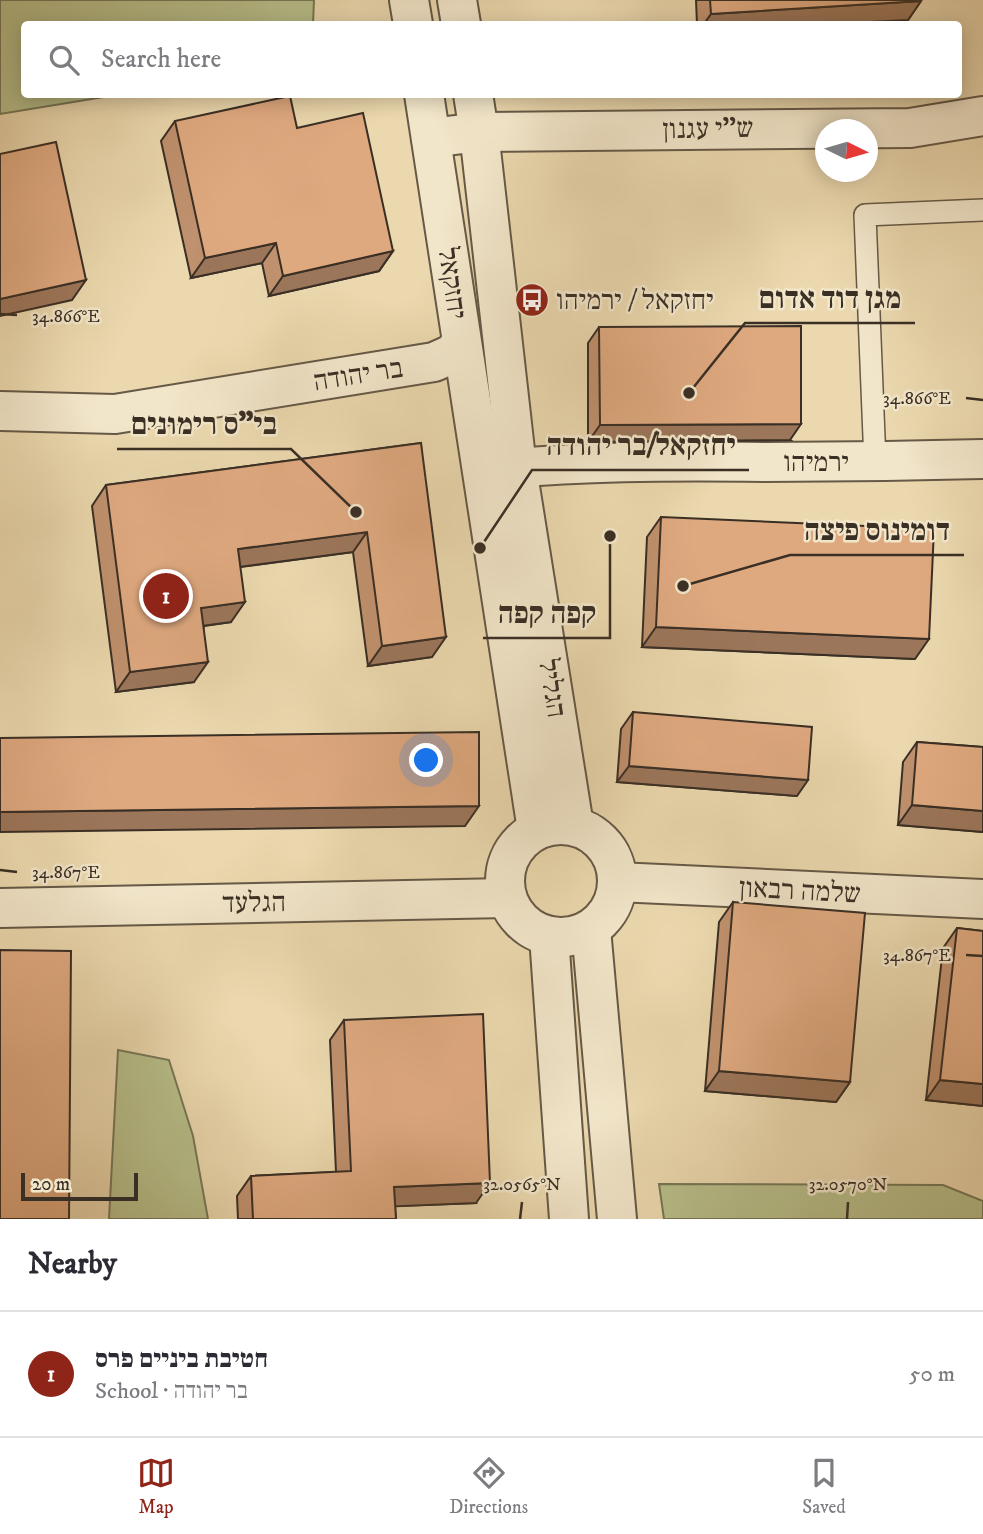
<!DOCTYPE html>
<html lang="en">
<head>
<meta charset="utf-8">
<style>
	:root { --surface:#fff; --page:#f7f7f7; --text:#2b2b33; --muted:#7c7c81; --line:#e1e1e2; --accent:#8f2418 }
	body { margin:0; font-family:"IM FELL DW Pica","Frank Ruhl Libre",serif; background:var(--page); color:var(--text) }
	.compass { position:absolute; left:815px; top:119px; width:63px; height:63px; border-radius:50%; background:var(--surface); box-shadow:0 4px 18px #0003; rotate:95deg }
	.scale { position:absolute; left:21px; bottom:18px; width:117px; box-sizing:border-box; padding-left:7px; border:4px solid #3a2f25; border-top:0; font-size:19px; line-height:24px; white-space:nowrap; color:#3a2f25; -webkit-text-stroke:5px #f2e6ca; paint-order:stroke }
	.you { position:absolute; left:427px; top:761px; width:24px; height:24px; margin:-18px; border:5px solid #fff; border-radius:50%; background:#1a73e8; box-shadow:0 0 0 10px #1a73e833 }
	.badge { display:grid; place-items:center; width:46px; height:46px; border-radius:50%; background:var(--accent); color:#fff; font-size:23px; font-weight:700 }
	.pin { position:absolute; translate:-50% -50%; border:4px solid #fff; box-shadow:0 2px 7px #0006 }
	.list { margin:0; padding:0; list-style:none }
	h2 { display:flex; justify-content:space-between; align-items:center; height:91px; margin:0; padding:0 28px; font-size:30px }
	h2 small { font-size:23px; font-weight:400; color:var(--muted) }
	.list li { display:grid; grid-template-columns:46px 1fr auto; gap:21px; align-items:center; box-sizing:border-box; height:126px; padding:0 28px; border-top:2px solid var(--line) }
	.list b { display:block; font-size:26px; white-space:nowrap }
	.list p { margin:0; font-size:23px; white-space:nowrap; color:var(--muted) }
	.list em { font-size:23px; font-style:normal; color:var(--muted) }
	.icon { flex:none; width:38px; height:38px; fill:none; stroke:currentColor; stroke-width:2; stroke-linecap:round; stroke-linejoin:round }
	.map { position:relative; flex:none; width:983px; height:1219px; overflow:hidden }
	.search { position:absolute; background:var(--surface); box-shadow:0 4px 18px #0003; left:21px; right:21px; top:21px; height:77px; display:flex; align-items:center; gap:18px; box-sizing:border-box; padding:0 24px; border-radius:7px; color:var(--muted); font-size:26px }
	.sheet { height:217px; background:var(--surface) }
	nav { display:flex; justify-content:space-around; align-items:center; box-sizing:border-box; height:98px; border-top:2px solid var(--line); background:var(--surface); font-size:19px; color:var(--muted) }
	nav a { display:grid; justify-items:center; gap:4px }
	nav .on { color:var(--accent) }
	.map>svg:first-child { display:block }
	.green { fill:#b7bf8b; stroke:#787758; stroke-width:2 }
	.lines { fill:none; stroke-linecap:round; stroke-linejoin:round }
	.service-casing { stroke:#665947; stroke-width:24 }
	.minor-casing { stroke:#665947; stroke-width:42 }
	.tertiary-casing { stroke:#665947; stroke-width:42 }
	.service { stroke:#f2e6ca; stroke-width:21 }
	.minor { stroke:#f2e6ca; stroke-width:38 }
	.tertiary { stroke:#f2e6ca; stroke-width:38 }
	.wall { fill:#c0916e; stroke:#3a2f25; stroke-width:2 }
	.shaded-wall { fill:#9c765a; stroke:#3a2f25; stroke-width:2 }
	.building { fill:#dfa980; stroke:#3a2f25; stroke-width:2 }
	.ticks { fill:none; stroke:#3a2f25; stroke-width:2.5 }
	.labels { text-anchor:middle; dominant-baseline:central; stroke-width:5; stroke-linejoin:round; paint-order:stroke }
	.street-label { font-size:28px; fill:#3a2f25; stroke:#f2e6ca }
	.poi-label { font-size:28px; fill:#3a2f25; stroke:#f2e6ca; text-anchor:start }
	.ticks-label { font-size:18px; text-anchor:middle; fill:#3a2f25; stroke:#f2e6ca; stroke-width:5; stroke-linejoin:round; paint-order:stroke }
	.leader { fill:none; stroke:#3a2f25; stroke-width:2.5 }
	.callout-dot { fill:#3a2f25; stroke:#f2e6ca; stroke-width:2.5 }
	.callout-label { font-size:30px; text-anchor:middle; font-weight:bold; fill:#3a2f25; stroke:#f2e6ca; stroke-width:5; stroke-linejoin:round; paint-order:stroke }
</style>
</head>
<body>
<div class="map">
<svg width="983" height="1219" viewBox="0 0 983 1219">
	<rect width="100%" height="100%" fill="#ebd8ae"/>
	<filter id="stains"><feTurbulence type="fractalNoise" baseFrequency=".00286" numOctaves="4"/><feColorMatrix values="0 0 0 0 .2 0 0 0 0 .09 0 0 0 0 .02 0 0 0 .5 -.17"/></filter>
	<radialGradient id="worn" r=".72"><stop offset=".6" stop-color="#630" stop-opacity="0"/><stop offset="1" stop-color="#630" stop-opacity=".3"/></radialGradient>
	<g class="green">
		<path d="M 0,0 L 314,0 L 313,24 L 24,24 L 24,94 L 116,95 L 0,114 Z"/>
		<path d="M 118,1050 L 169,1060 L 193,1136 L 208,1219 L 109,1219 Z"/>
		<path d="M 659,1184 L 943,1185 L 983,1201 L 983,1219 L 664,1219 Z"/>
	</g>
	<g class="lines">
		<g class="service-casing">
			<path id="service" d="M 875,462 L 865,215 L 983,210"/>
		</g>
		<g class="minor-casing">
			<g id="minor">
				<path d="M 431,138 L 479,132 L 910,128 L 983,116"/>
				<path d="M 0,411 L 115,414 L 434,362 L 452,354 L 461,344"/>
				<path d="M 483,471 C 577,461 670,461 765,462 C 837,462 910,461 983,459"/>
				<path d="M 617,882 L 983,899"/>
				<path d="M 0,908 L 507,898"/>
			</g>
		</g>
		<g class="tertiary-casing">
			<g id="tertiary">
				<path d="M 409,0 L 413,24"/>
				<path d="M 457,0 L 461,24"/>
				<path d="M 424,94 L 537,830"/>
				<path d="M 473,94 L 479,132 L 517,468 L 574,826"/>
				<circle cx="561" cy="881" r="56"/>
				<path d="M 591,929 L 617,1219"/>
				<path d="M 549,936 L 569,1219"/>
			</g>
		</g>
		<use href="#service" class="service"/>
		<use href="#minor" class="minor"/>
		<use href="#tertiary" class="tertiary"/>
	</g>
	<g class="wall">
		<path d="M 696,0 L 921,0 L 921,1 L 908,20 L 830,24 L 697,24 Z"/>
		<path d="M 175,121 L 297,128 L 393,251 L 379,271 L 269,296 L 262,263 L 191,278 L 161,141 Z"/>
		<path d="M 599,327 L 790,440 L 588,442 L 588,343 Z"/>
		<path d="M 421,443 L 432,657 L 368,666 L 353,552 L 240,567 L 231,622 L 204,626 L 194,682 L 116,692 L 92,506 L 106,485 Z"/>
		<path d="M 661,517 L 915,659 L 642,647 L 647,537 Z"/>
		<path d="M 633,712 L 797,796 L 617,782 L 621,729 Z"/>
		<path d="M 917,742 L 983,747 L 983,832 L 898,825 L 903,762 Z"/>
		<path d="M 733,902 L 850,1082 L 836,1102 L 705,1091 L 719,922 Z"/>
		<path d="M 957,928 L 983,931 L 983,1106 L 926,1100 L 943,948 Z"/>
		<path d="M 344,1020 L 476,1203 L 395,1206 L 396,1219 L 238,1219 L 237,1196 L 251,1176 L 336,1172 L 330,1040 Z"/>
	</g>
	<g class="shaded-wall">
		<path d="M 921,1 L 908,20 L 830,24 L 704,24 L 711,14 Z"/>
		<path d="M 276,243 L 262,263 L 191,278 L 205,258 Z"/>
		<path d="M 393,251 L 379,271 L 269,296 L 283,276 Z"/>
		<path d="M 86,280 L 72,300 L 0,316 L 0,299 Z"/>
		<path d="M 801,424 L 790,440 L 588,442 L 600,425 Z"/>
		<path d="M 367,532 L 353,552 L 224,569 L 238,549 Z"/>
		<path d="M 245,602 L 231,622 L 187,628 L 201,608 Z"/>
		<path d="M 656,627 L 929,639 L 915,659 L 642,647 Z"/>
		<path d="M 446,637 L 432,657 L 368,666 L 382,646 Z"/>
		<path d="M 208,662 L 194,682 L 116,692 L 130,672 Z"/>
		<path d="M 629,766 L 808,780 L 797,796 L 617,782 Z"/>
		<path d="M 912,805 L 983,811 L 983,832 L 898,825 Z"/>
		<path d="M 479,806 L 465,826 L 0,832 L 0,812 Z"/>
		<path d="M 719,1071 L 850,1082 L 836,1102 L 705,1091 Z"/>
		<path d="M 940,1080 L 983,1084 L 983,1106 L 926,1100 Z"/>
		<path d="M 490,1183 L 476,1203 L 380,1207 L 394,1187 Z"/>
	</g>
	<g class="building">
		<path d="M 710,0 L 921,0 L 921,1 L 711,14 Z"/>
		<path d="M 290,96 L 297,128 L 363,113 L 393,251 L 283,276 L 276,243 L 205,258 L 175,121 Z"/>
		<path d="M 56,142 L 86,280 L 0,299 L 0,154 Z"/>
		<path d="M 801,326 L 801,424 L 600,425 L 599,327 Z"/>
		<path d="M 421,443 L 446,637 L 382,646 L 367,532 L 238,549 L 245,602 L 201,608 L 208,662 L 130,672 L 106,485 Z"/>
		<path d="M 661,517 L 934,529 L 929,639 L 656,627 Z"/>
		<path d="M 633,712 L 812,727 L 808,780 L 629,766 Z"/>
		<path d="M 479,732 L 479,806 L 0,812 L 0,738 Z"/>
		<path d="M 917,742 L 983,747 L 983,811 L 912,805 Z"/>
		<path d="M 733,902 L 865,913 L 850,1082 L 719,1071 Z"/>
		<path d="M 957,928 L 983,931 L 983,1084 L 940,1080 Z"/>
		<path d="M 0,950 L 71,951 L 69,1219 L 0,1219 Z"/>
		<path d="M 483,1014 L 490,1183 L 394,1187 L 396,1219 L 253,1219 L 251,1176 L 351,1171 L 344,1020 Z"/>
	</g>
	<path class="ticks" d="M 0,314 L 17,315M 966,398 L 983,400M 0,870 L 17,872M 966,955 L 983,956M 520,1219 L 522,1202M 847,1219 L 848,1202"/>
	<defs>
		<g id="bus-disc" transform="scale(1.75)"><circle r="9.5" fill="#8f2418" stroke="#f2e6ca"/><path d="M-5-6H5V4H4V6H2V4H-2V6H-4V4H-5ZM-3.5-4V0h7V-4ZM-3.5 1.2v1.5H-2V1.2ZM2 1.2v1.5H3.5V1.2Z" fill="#fff"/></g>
	</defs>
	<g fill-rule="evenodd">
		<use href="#bus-disc" x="532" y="300"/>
	</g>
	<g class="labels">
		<g class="street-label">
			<text transform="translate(708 129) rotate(-1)">ש"י עגנון</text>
			<text transform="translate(452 283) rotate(82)">יחזקאל</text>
			<text transform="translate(358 375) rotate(-9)">בר יהודה</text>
			<text x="816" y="462">ירמיהו</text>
			<text transform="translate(552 688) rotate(81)">הגליל</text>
			<text transform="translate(800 891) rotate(3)">שלמה רבאון</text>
			<text transform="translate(254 903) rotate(-1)">הגלעד</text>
		</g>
		<g class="poi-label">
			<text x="556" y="300">יחזקאל / ירמיהו</text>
		</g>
	</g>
	<g class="ticks-label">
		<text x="66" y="322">34.866°E</text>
		<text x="917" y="404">34.866°E</text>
		<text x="66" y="878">34.867°E</text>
		<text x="917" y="961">34.867°E</text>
		<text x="522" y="1190">32.0565°N</text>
		<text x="848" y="1190">32.0570°N</text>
	</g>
	<path class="leader" d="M689 393L745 323H915M356 512L291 449H117M480 548L532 470H749M683 586L790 555H964M610 536L610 638H483"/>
	<g class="callout-dot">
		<circle cx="689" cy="393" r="7"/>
		<circle cx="356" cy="512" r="7"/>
		<circle cx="480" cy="548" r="7"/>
		<circle cx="683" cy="586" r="7"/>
		<circle cx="610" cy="536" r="7"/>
	</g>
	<g class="callout-label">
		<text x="830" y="308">מגן דוד אדום</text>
		<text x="204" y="434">בי"ס רימונים</text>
		<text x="641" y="455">יחזקאל/בר יהודה</text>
		<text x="877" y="540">דומינוס פיצה</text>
		<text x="547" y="623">קפה קפה</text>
	</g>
	<rect width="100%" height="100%" filter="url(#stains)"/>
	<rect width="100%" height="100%" fill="url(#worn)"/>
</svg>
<svg class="compass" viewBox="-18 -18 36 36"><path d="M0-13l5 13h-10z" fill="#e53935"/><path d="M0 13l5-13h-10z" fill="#7c7c81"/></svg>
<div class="scale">20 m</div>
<div class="you"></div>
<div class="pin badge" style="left:166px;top:596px">1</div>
<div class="search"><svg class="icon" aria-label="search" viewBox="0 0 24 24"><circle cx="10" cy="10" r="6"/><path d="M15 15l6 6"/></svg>Search here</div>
</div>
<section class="sheet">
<h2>Nearby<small></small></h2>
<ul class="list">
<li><span class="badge">1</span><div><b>חטיבת ביניים פרס</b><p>School · בר יהודה</p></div><em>50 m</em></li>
</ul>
</section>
<nav>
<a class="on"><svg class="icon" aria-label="map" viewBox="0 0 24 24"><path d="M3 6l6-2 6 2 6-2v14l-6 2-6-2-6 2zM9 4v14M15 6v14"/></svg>Map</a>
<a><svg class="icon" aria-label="directions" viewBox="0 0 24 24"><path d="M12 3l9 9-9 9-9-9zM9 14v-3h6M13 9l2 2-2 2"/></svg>Directions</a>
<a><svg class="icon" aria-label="saved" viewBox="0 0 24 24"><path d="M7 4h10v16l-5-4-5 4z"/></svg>Saved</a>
</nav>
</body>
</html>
